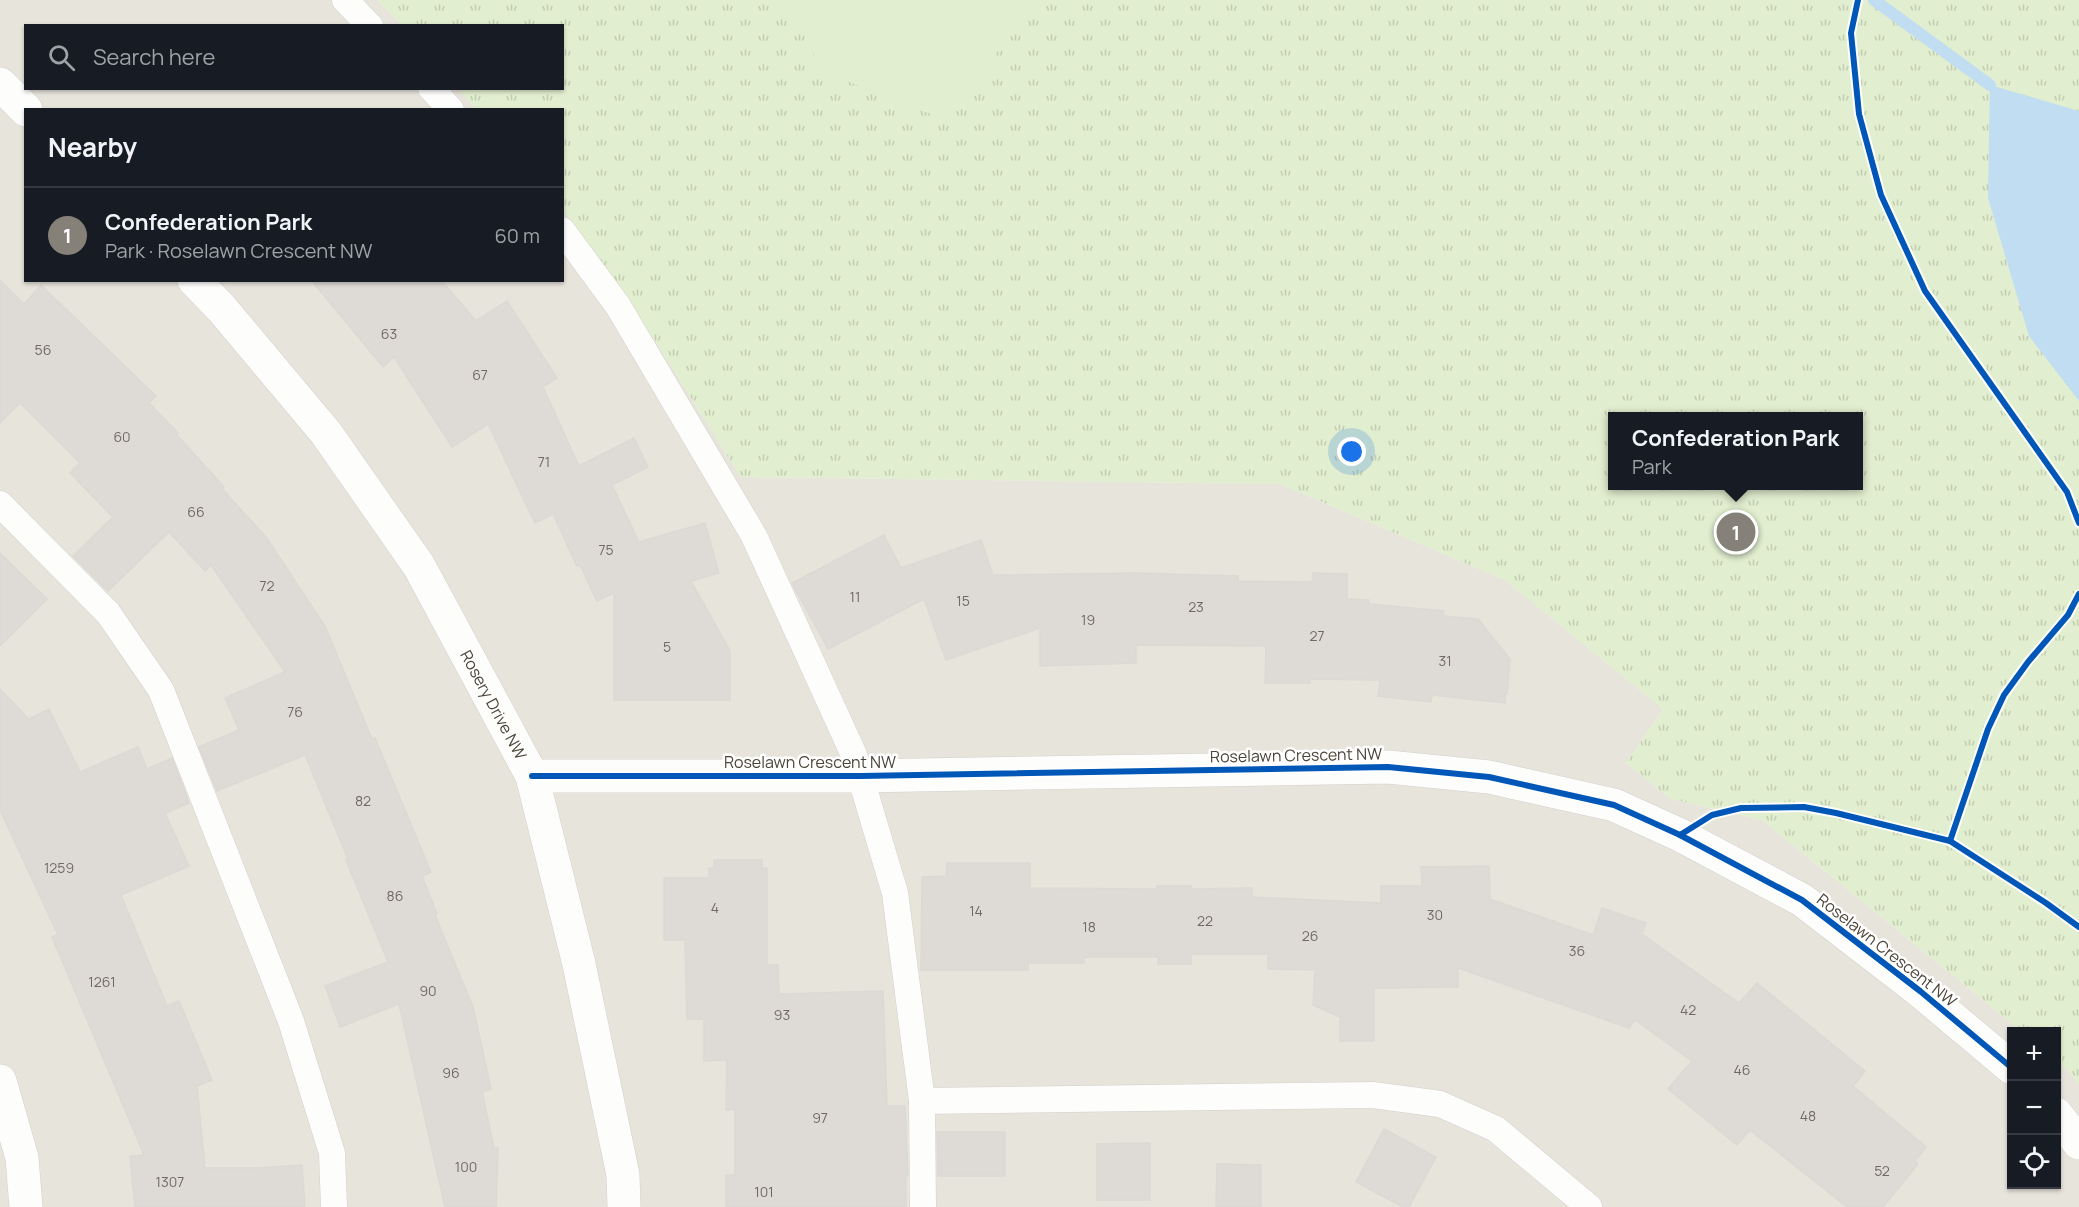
<!DOCTYPE html>
<html lang="en">
<head>
<meta charset="utf-8">
<style>
	:root { --surface:#171b24; --page:#242831; --text:#f1f3f6; --muted:#9ea1a6; --line:#363941; --accent:#868178 }
	body { margin:0; font-family:Manrope,sans-serif; background:var(--page); color:var(--text) }
	.controls { position:absolute; right:18px; bottom:18px; display:grid; overflow:hidden; border-radius:0px; box-shadow:0 2px 4px #0004 }
	.controls button { width:54px; height:54px; display:grid; place-items:center; padding:0; border:0; border-bottom:2px solid var(--line); background:var(--surface); color:var(--text); font:30px sans-serif }
	.you { position:absolute; left:1352px; top:452px; width:21px; height:21px; margin:-15px; border:4px solid #fff; border-radius:50%; background:#1a73e8; box-shadow:0 0 0 9px #1a73e833 }
	.badge { display:grid; place-items:center; width:39px; height:39px; border-radius:50%; background:var(--accent); color:#fff; font-size:20px; font-weight:700 }
	.pin { position:absolute; translate:-50% -50%; border:3px solid #fff; box-shadow:0 2px 6px #0006 }
	.popup { position:absolute; left:1608px; top:412px; width:255px; height:78px; box-sizing:border-box; display:grid; place-content:center; border-radius:0px; background:var(--surface); filter:drop-shadow(0 2px 4px #0005); font-size:20px; white-space:nowrap; color:var(--muted) }
	.popup b { font-size:22px; color:var(--text) }
	.popup::after { content:''; position:absolute; left:50%; top:100%; margin-left:-12px; border:12px solid transparent; border-top-color:var(--surface) }
	.list { margin:0; padding:0; list-style:none }
	h2 { display:flex; justify-content:space-between; align-items:center; height:78px; margin:0; padding:0 24px; font-size:26px }
	h2 small { font-size:20px; font-weight:400; color:var(--muted) }
	.list li { display:grid; grid-template-columns:39px 1fr auto; gap:18px; align-items:center; box-sizing:border-box; height:96px; padding:0 24px; border-top:2px solid var(--line) }
	.list b { display:block; font-size:22px; white-space:nowrap }
	.list p { margin:0; font-size:20px; white-space:nowrap; color:var(--muted) }
	.list em { font-size:20px; font-style:normal; color:var(--muted) }
	.icon { flex:none; width:33px; height:33px; fill:none; stroke:currentColor; stroke-width:2; stroke-linecap:round; stroke-linejoin:round }
	.map { position:relative; flex:none; width:2079px; height:1207px; overflow:hidden }
	.search { position:absolute; background:var(--surface); box-shadow:0 2px 4px #0004; left:24px; top:24px; width:540px; height:66px; display:flex; align-items:center; gap:15px; box-sizing:border-box; padding:0 21px; border-radius:0px; color:var(--muted); font-size:22px }
	.panel { position:absolute; background:var(--surface); box-shadow:0 2px 4px #0004; left:24px; top:108px; width:540px; height:174px; border-radius:0px }
	.map>svg:first-child { display:block }
	.residential { fill:#e7e4dc }
	.park { fill:url(#park-tufts); fill-rule:evenodd }
	.garden { fill:#e1eecf }
	.water { fill:#c0ddf1 }
	.lines { fill:none; stroke-linecap:round; stroke-linejoin:round }
	.stream { stroke:#c0ddf1; stroke-width:12 }
	.building { fill:#dedbd6; stroke:#dcd9d4; stroke-width:1.5 }
	.service-casing { stroke:#d2d0cb; stroke-width:27 }
	.minor-casing { stroke:#d2d0cb; stroke-width:34 }
	.service { stroke:#fdfdfc; stroke-width:26 }
	.minor { stroke:#fdfdfc; stroke-width:33 }
	.cycleway-casing { stroke:#fff; stroke-width:10 }
	.cycleway { stroke:#0057b8; stroke-width:6 }
	.labels { text-anchor:middle; dominant-baseline:central; stroke-width:5; stroke-linejoin:round; paint-order:stroke }
	.number-label { font-size:14px; fill:#706a61 }
	.street-label { font-size:16px; fill:#4b4439; stroke:#fff }
</style>
</head>
<body>
<div class="map">
<svg width="2079" height="1207" viewBox="0 0 2079 1207">
	<defs>
		<pattern id="park-tufts" width="24" height="20" patternUnits="userSpaceOnUse" patternTransform="scale(1.5)"><rect width="24" height="20" fill="#e1eecf"/><path d="M3 7l-1-3M5 7V3M7 7l1-3M15 17l-1-3M17 17v-4M19 17l1-3" fill="none" stroke="#c3cdb2"/></pattern>
	</defs>
	<rect width="100%" height="100%" fill="#f4f2ee"/>
	<path class="residential" d="M 0,0 L 377,0 L 402,25 L 26,26 L 26,88 L 458,88 L 476,109 L 26,110 L 26,280 L 562,280 L 563,209 L 649,331 L 741,477 L 1280,484 L 1505,580 L 1663,709 L 1626,763 L 1671,799 L 1762,820 L 2021,1031 L 2012,1032 L 2012,1184 L 2056,1184 L 2057,1061 L 2069,1071 L 2079,1085 L 2079,1207 L 0,1207 Z"/>
	<path class="park" d="M 377,0 L 2079,0 L 2079,1085 L 2069,1071 L 2057,1061 L 2056,1032 L 2021,1031 L 1762,820 L 1671,799 L 1626,763 L 1663,709 L 1505,580 L 1280,484 L 741,477 L 649,331 L 563,209 L 562,110 L 476,109 L 458,89 L 562,88 L 562,26 L 402,25 ZM 1613,416 L 1859,416 L 1859,486 L 1613,486 Z"/>
	<path class="garden" d="M 790,0 L 1034,0 L 949,121 L 821,71 Z"/>
	<path class="water" d="M 1990,85 L 2079,111 L 2079,401 L 2029,336 L 1988,198 Z"/>
	<g class="lines">
		<path class="stream" d="M 1874,0 L 1990,85"/>
	</g>
	<g class="building">
		<path d="M 0,280 L 24,304 L 41,285 L 156,396 L 149,403 L 178,433 L 177,435 L 224,487 L 222,489 L 266,537 L 325,626 L 372,739 L 375,738 L 431,872 L 422,876 L 437,914 L 435,915 L 473,1007 L 491,1089 L 482,1092 L 494,1148 L 498,1148 L 496,1207 L 445,1207 L 399,1004 L 340,1027 L 325,986 L 388,962 L 346,860 L 348,859 L 305,755 L 217,791 L 199,747 L 239,730 L 225,698 L 285,672 L 211,565 L 205,571 L 169,532 L 108,591 L 73,556 L 113,517 L 70,473 L 80,463 L 20,403 L 0,423 Z"/>
		<path d="M 311,280 L 441,280 L 476,321 L 507,301 L 557,378 L 543,387 L 579,466 L 634,438 L 648,467 L 612,485 L 639,542 L 705,523 L 719,573 L 691,581 L 730,651 L 730,700 L 614,700 L 614,593 L 597,601 L 580,565 L 577,566 L 553,514 L 535,523 L 488,424 L 452,447 L 394,357 L 383,367 Z"/>
		<path d="M 884,535 L 901,568 L 981,540 L 993,575 L 1135,573 L 1238,576 L 1238,581 L 1312,582 L 1313,573 L 1347,574 L 1347,599 L 1369,600 L 1369,604 L 1444,611 L 1443,616 L 1478,619 L 1510,659 L 1507,694 L 1505,694 L 1505,703 L 1432,695 L 1431,702 L 1378,696 L 1380,680 L 1310,679 L 1310,683 L 1265,683 L 1266,646 L 1136,645 L 1136,663 L 1040,666 L 1040,628 L 946,660 L 924,599 L 828,649 L 792,583 Z"/>
		<path d="M 0,553 L 47,599 L 0,646 Z"/>
		<path d="M 0,689 L 29,719 L 49,709 L 80,772 L 138,747 L 147,769 L 172,758 L 189,803 L 165,813 L 189,866 L 121,895 L 167,1006 L 179,1001 L 212,1080 L 197,1086 L 205,1168 L 258,1168 L 302,1165 L 305,1207 L 135,1207 L 130,1156 L 144,1155 L 52,937 L 58,935 L 0,810 Z"/>
		<path d="M 714,860 L 762,860 L 762,868 L 767,868 L 767,965 L 778,965 L 779,994 L 883,991 L 887,1106 L 905,1106 L 908,1176 L 906,1176 L 906,1207 L 726,1207 L 726,1175 L 735,1175 L 735,1110 L 726,1110 L 727,1060 L 704,1061 L 704,1019 L 687,1019 L 685,940 L 664,940 L 664,878 L 709,878 L 709,868 L 714,868 Z"/>
		<path d="M 947,863 L 1030,863 L 1030,888 L 1157,889 L 1157,886 L 1191,886 L 1191,889 L 1252,888 L 1252,897 L 1381,903 L 1381,886 L 1422,886 L 1421,867 L 1489,866 L 1490,899 L 1593,935 L 1602,908 L 1646,923 L 1642,934 L 1739,1003 L 1757,983 L 1865,1071 L 1853,1086 L 1926,1147 L 1915,1161 L 1918,1164 L 1883,1207 L 1847,1207 L 1750,1130 L 1737,1145 L 1668,1089 L 1692,1061 L 1635,1020 L 1629,1028 L 1458,968 L 1458,987 L 1374,988 L 1374,1041 L 1340,1041 L 1340,1017 L 1313,1005 L 1315,970 L 1268,969 L 1268,954 L 1191,954 L 1191,964 L 1158,964 L 1158,957 L 1084,957 L 1084,963 L 1028,963 L 1028,970 L 921,970 L 922,877 L 946,876 Z"/>
		<path d="M 1384,1129 L 1436,1157 L 1409,1207 L 1403,1207 L 1356,1182 Z"/>
		<path d="M 937,1132 L 1005,1132 L 1005,1176 L 938,1176 Z"/>
		<path d="M 1150,1143 L 1150,1200 L 1097,1200 L 1097,1144 Z"/>
		<path d="M 1217,1164 L 1261,1165 L 1261,1207 L 1216,1207 Z"/>
	</g>
	<g class="lines">
		<g class="service-casing">
			<g id="service">
				<path d="M 345,0 L 370,26"/>
				<path d="M 431,88 L 451,110"/>
				<path d="M 562,230 L 618,306 L 754,536 L 854,755 L 895,893 L 922,1101 L 923,1207"/>
				<path d="M 0,504 L 108,613 L 161,690 L 291,1021 L 332,1153 L 334,1207"/>
				<path d="M 922,1101 L 1373,1095 L 1440,1104 L 1496,1129 L 1589,1207"/>
			</g>
		</g>
		<g class="minor-casing">
			<g id="minor">
				<path d="M 0,84 L 26,110"/>
				<path id="s1" d="M 194,280 L 222,309 L 326,433 L 419,566 L 532,776 L 579,964 L 623,1175 L 624,1207"/>
				<path d="M 532,776 L 860,776 L 1388,767 L 1489,777 L 1614,805 L 1680,835 L 1802,900 L 1920,991 L 2012,1068"/>
				<path d="M 0,1081 L 22,1158 L 26,1207"/>
				<path d="M 2056,1114 L 2079,1143"/>
			</g>
		</g>
		<use href="#service" class="service"/>
		<use href="#minor" class="minor"/>
		<g class="cycleway-casing">
			<g id="cycleway">
				<path d="M 1858,0 L 1851,33 L 1859,114 L 1881,195 L 1925,291 L 2067,492 L 2079,523"/>
				<path d="M 532,776 L 860,776 L 1388,767 L 1489,777 L 1614,805 L 1680,835 L 1802,900 L 1920,991 L 2012,1068"/>
				<path d="M 1680,835 L 1712,815 L 1741,808 L 1804,807 L 1836,813 L 1950,841 L 1988,729 L 2004,695 L 2028,662 L 2068,615 L 2079,594"/>
				<path d="M 1950,841 L 2046,903 L 2079,927"/>
			</g>
		</g>
		<use href="#cycleway" class="cycleway"/>
	</g>
	<g class="labels">
		<g class="number-label">
			<text x="389" y="333">63</text>
			<text x="43" y="349">56</text>
			<text x="480" y="374">67</text>
			<text x="122" y="436">60</text>
			<text x="544" y="461">71</text>
			<text x="196" y="511">66</text>
			<text x="606" y="549">75</text>
			<text x="267" y="585">72</text>
			<text x="855" y="596">11</text>
			<text x="963" y="600">15</text>
			<text x="1196" y="606">23</text>
			<text x="1088" y="619">19</text>
			<text x="1317" y="635">27</text>
			<text x="667" y="646">5</text>
			<text x="1445" y="660">31</text>
			<text x="295" y="711">76</text>
			<text x="363" y="800">82</text>
			<text x="59" y="867">1259</text>
			<text x="395" y="895">86</text>
			<text x="715" y="907">4</text>
			<text x="976" y="910">14</text>
			<text x="1435" y="914">30</text>
			<text x="1205" y="920">22</text>
			<text x="1089" y="926">18</text>
			<text x="1310" y="935">26</text>
			<text x="1577" y="950">36</text>
			<text x="102" y="981">1261</text>
			<text x="428" y="990">90</text>
			<text x="1688" y="1009">42</text>
			<text x="782" y="1014">93</text>
			<text x="1742" y="1069">46</text>
			<text x="451" y="1072">96</text>
			<text x="1808" y="1115">48</text>
			<text x="820" y="1117">97</text>
			<text x="466" y="1166">100</text>
			<text x="1882" y="1170">52</text>
			<text x="170" y="1181">1307</text>
			<text x="764" y="1191">101</text>
		</g>
		<g class="street-label">
			<text stroke="none"><textPath href="#s1" startOffset="522">Rosery Drive NW</textPath></text>
			<text transform="translate(1296 755) rotate(-1)">Roselawn Crescent NW</text>
			<text x="810" y="762">Roselawn Crescent NW</text>
			<text transform="translate(1887 950) rotate(38)">Roselawn Crescent NW</text>
		</g>
	</g>
</svg>
<div class="controls">
<button>+</button>
<button>−</button>
<button><svg class="icon" aria-label="locate" viewBox="0 0 24 24"><circle cx="12" cy="12" r="6"/><path d="M12 2v4M12 18v4M2 12h4M18 12h4"/></svg></button>
</div>
<div class="you"></div>
<div class="pin badge" style="left:1736px;top:532px">1</div>
<div class="popup"><b>Confederation Park</b>Park</div>
<div class="search"><svg class="icon" aria-label="search" viewBox="0 0 24 24"><circle cx="10" cy="10" r="6"/><path d="M15 15l6 6"/></svg>Search here</div>
<section class="panel">
<h2>Nearby<small></small></h2>
<ul class="list">
<li><span class="badge">1</span><div><b>Confederation Park</b><p>Park · Roselawn Crescent NW</p></div><em>60 m</em></li>
</ul>
</section>
</div>
</body>
</html>
